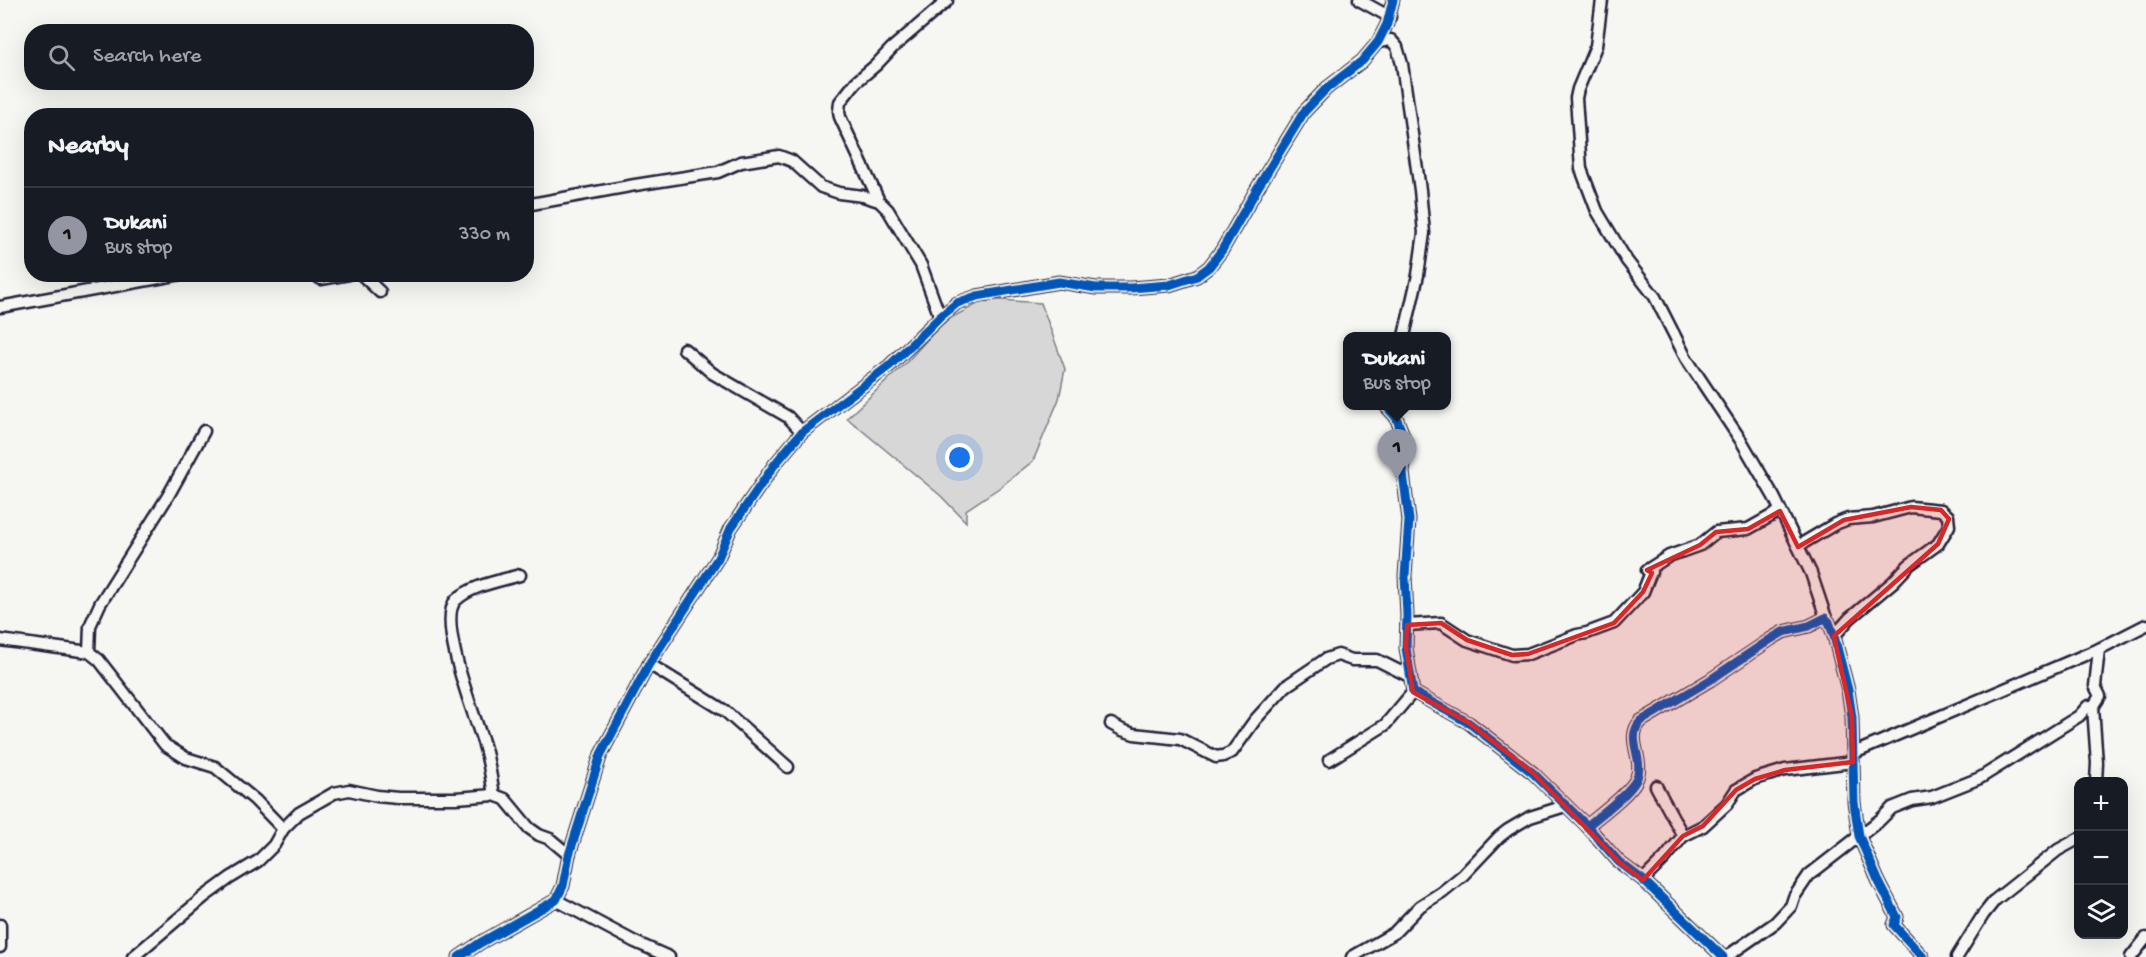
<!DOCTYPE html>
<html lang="en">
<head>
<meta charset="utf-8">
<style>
	:root { --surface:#171b24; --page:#242831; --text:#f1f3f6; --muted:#9ea1a6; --line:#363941; --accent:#9495a2 }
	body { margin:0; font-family:"Gochi Hand",sans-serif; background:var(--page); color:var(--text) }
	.controls { position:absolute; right:18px; bottom:18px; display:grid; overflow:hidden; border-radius:12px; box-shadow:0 6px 24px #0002 }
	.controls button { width:54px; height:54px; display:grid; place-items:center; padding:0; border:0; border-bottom:2px solid var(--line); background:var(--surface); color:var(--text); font:30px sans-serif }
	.you { position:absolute; left:960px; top:458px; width:21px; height:21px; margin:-15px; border:4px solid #fff; border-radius:50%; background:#1a73e8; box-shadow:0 0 0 9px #1a73e833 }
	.badge { display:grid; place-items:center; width:39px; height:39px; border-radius:50%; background:var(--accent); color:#111; font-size:20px; font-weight:700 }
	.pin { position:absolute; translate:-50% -50px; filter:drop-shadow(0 2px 3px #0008) }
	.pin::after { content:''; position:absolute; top:32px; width:21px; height:18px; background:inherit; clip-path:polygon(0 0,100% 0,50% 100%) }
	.popup { position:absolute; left:1343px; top:332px; width:108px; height:78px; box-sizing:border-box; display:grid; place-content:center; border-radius:12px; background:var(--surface); filter:drop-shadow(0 2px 4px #0005); font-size:20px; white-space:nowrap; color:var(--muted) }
	.popup b { font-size:22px; color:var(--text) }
	.popup::after { content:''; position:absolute; left:50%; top:100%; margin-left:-12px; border:12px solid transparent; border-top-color:var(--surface) }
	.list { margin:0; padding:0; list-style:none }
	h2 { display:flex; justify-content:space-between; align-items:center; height:78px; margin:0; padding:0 24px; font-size:26px }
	h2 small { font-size:20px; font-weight:400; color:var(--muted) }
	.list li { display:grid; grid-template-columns:39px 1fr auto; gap:18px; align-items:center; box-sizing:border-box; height:96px; padding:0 24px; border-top:2px solid var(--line) }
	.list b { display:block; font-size:22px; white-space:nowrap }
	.list p { margin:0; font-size:20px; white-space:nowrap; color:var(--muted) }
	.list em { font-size:20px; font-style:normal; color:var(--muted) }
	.icon { flex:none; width:33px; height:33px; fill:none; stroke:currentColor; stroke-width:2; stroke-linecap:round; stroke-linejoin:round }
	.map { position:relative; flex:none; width:2146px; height:957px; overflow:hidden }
	.search { position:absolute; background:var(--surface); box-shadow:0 6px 24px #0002; left:24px; top:24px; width:510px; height:66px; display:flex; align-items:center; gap:15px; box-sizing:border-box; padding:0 21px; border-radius:24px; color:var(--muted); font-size:22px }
	.panel { position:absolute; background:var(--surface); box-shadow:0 6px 24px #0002; left:24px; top:108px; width:510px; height:174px; border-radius:24px }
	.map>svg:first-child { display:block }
	.green { fill:#d7d7d7; stroke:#7c7c89; stroke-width:1.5 }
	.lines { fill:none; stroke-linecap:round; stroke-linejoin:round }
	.minor-casing { stroke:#22223b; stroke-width:15 }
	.minor { stroke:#f6f6f2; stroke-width:10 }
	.cycleway-casing { stroke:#f6f6f2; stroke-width:13 }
	.cycleway { stroke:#0057b8; stroke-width:9 }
	.marked { fill:#d62828; fill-opacity:0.2; stroke:#d62828; stroke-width:4.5; stroke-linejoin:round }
</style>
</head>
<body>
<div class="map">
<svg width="2146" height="957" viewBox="0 0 2146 957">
	<rect width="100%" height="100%" fill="#f6f6f2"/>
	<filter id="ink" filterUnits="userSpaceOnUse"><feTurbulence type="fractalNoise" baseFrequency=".0167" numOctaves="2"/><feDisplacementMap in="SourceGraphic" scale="12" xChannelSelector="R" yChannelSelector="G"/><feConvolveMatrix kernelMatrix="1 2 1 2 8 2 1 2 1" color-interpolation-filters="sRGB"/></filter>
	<g filter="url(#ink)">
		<path class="green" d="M 987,299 L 1041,303 L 1065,369 L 1059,399 L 1033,461 L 999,488 L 966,510 L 966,522 L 941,496 L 847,418 L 906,363 L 943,322 Z"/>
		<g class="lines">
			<g class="minor-casing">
				<g id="minor">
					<path d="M 1359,0 L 1390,17"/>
					<path d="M 1602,0 L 1596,46 L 1578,89 L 1576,98 L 1581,169 L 1597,211 L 1627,261 L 1655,297 L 1686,358 L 1742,442 L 1774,497 L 1811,573 L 1826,618"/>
					<path d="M 1378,42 L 1391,40 L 1397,47 L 1402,64 L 1420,190 L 1424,233 L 1418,275 L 1404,336"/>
					<path d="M 879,201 L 840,117 L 839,111 L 840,102 L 856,82 L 876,65 L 892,48 L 947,1"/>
					<path d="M 526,205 L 635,185 L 718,172 L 741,162 L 779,156 L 792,161 L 821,187 L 839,193 L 863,196 L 879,201 L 888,210 L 921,265 L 940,317"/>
					<path d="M 313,274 L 321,279 L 349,274"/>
					<path d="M 361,274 L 380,292"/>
					<path d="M 0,307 L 181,274"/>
					<path d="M 684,349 L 712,373 L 788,417 L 802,432"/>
					<path d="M 1386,406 L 1396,417 L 1406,443 L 1403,473 L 1409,520 L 1405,576 L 1407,615 L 1406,648 L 1413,692 L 1469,723 L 1533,773 L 1587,826 L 1619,862 L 1643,880 L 1723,957"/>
					<path d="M 1798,546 L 1835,524 L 1848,519 L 1873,517 L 1911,507 L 1941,510 L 1948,516 L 1949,526 L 1938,544 L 1909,565 L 1893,582 L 1850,618 L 1834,636"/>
					<path d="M 1407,625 L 1441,623 L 1467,640 L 1512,655 L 1528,654 L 1577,635 L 1587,633 L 1614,623 L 1643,592 L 1651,572 L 1647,570 L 1669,556 L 1700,545 L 1716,532 L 1748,529 L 1780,511"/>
					<path d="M 0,640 L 89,652 L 99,660 L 165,745 L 186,758 L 215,767 L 255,800 L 283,829"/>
					<path d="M 89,652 L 90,626 L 100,604 L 168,496 L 204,431"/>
					<path d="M 649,664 L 725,711 L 788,767"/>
					<path d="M 2093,707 L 2097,763 L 2096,782"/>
					<path d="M 1111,724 L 1122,730 L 1134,734 L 1180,739 L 1216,757 L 1223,756 L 1232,752 L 1255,720 L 1286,686 L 1326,659 L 1338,655 L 1352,660 L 1377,660 L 1409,676"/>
					<path d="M 1854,753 L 2099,649 L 2146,625"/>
					<path d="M 1329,760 L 1385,725 L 1413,692"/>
					<path d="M 1656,786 L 1683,836"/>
					<path d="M 494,795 C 491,778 489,761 484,745 C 476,719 436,620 456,600 C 472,585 500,581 520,575"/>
					<path d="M 1587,826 C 1599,816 1630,793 1636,780 C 1646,759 1624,739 1641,721 L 1710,680 L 1771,639 L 1783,632 L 1809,626 L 1825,618 L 1829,622 L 1834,636 L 1848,690 L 1852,717 L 1854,802 L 1859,836 L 1878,880 L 1897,917 L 1894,925 L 1923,957"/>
					<path d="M 1643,880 L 1665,858 L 1683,836 L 1703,826 L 1727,804 L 1736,790 L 1755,779 L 1785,770 L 1853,762"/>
					<path d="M 556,900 L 635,942 L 669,957"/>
					<path d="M 0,925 L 0,947"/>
					<path d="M 133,957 L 204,897 L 230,878 L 258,861 L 274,845 L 283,829 L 299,813 L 334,793 L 349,790 L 377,796 L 398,798 L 456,798 L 494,795 L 505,799 L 529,828 L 539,835 L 550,839 L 569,855"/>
					<path d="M 459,957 L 480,943 L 556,900 L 563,886 L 569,855 L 601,754 L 649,664 L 718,558 L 731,528 L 775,464 L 802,432 L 889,366 L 940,317 L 957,303 L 977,296 L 1059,282 L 1096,288 L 1131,288 L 1169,285 L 1197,276 L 1209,267 L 1222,250 L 1258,187 L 1304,112 L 1327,88 L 1362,61 L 1378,42 L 1387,24 L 1393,0"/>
					<path d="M 1352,957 L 1394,933 L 1420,906 L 1442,892 L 1463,875 L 1499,837 L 1508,830 L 1530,817 L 1565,806"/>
					<path d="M 1726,957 L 1775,923 L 1791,906 L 1794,897 L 1809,875 L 1880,820 L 1892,808 L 1912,800 L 1932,797 L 1980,778 L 2079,716 L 2088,706 L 2093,707 L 2100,696 L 2095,686 L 2099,649"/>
					<path d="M 1957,957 L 1983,915 L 1995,900 L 2058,850 L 2078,839"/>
					<path d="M 2131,957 L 2146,938"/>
				</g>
			</g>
			<use href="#minor" class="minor"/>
			<g class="cycleway-casing">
				<g id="cycleway">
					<path d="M 1386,406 L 1396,417 L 1406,443 L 1403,473 L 1409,520 L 1405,576 L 1407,615 L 1406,648 L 1413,692 L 1469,723 L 1533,773 L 1587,826 L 1619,862 L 1643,880 L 1723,957"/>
					<path d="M 1587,826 C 1599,816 1630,793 1636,780 C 1646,759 1624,739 1641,721 L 1710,680 L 1771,639 L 1783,632 L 1809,626 L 1825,618 L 1829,622 L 1834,636 L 1848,690 L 1852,717 L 1854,802 L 1859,836 L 1878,880 L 1897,917 L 1894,925 L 1923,957"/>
					<path d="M 459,957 L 480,943 L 556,900 L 563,886 L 569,855 L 601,754 L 649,664 L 718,558 L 731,528 L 775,464 L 802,432 L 889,366 L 940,317 L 957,303 L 977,296 L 1059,282 L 1096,288 L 1131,288 L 1169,285 L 1197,276 L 1209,267 L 1222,250 L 1258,187 L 1304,112 L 1327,88 L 1362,61 L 1378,42 L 1387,24 L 1393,0"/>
				</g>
			</g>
			<use href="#cycleway" class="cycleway"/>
		</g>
	</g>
	<path class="marked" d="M 1911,507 L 1941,510 L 1949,519 L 1938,544 L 1834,636 L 1852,717 L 1853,762 L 1785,770 L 1755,779 L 1736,790 L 1703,826 L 1683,836 L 1643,880 L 1619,862 L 1533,773 L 1469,723 L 1413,692 L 1406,648 L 1407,625 L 1441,623 L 1467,640 L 1512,655 L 1528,654 L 1614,623 L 1643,592 L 1652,573 L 1647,570 L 1700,545 L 1716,532 L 1748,529 L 1780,511 L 1798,547 L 1844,520 Z"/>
</svg>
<div class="controls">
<button>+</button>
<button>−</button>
<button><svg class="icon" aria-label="layers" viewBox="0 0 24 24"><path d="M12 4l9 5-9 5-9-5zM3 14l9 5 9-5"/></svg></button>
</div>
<div class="you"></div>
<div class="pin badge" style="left:1397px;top:479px">1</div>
<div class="popup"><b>Dukani</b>Bus stop</div>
<div class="search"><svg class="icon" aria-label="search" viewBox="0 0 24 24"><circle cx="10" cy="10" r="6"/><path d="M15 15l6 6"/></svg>Search here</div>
<section class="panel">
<h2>Nearby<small></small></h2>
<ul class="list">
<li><span class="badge">1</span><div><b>Dukani</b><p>Bus stop</p></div><em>330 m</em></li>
</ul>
</section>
</div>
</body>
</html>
